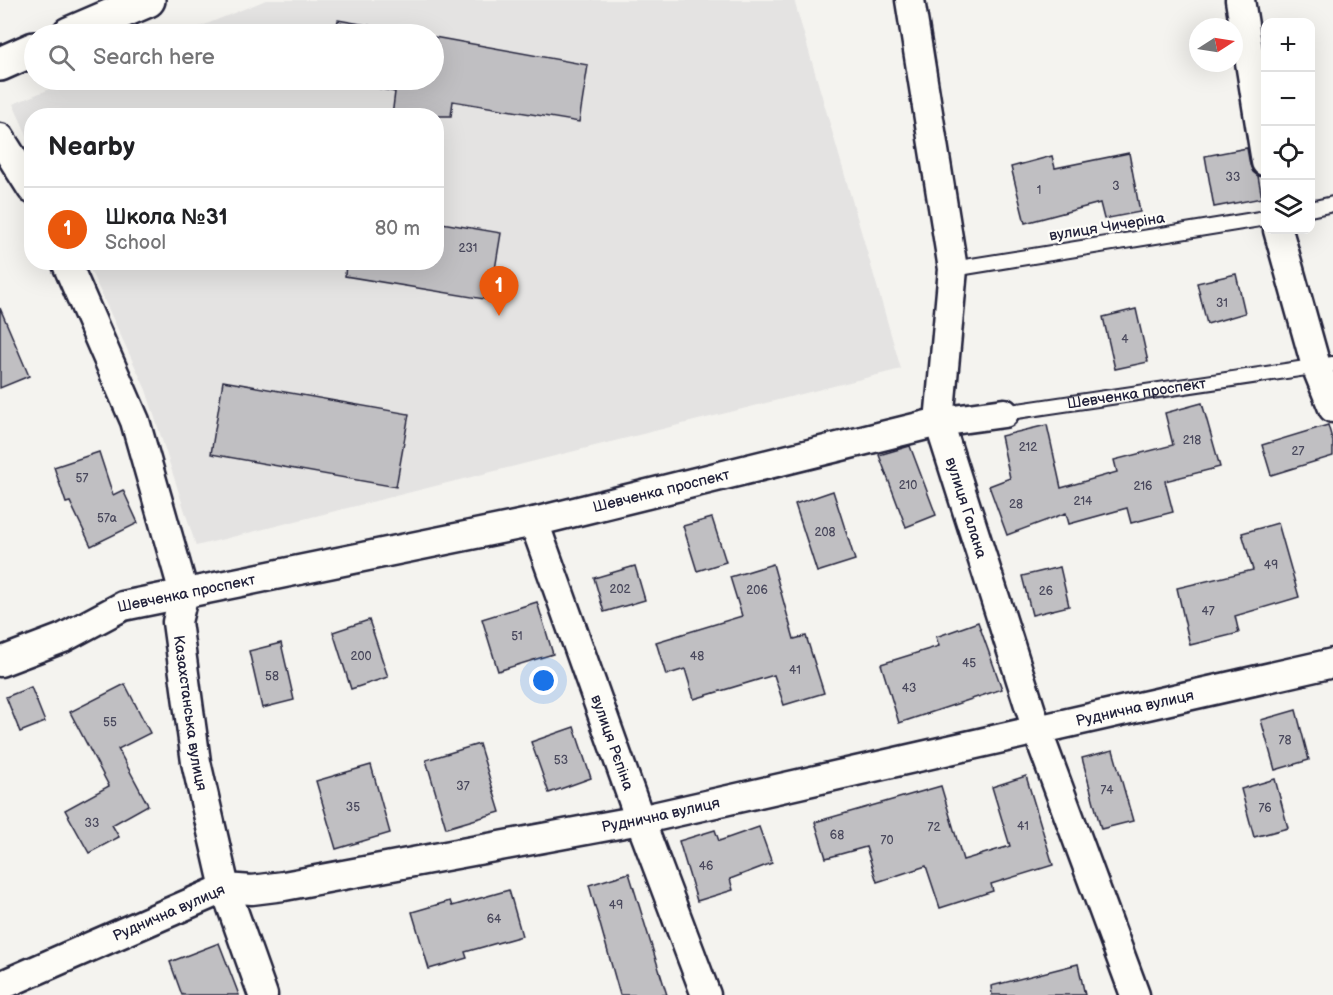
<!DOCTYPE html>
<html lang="en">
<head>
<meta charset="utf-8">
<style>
	:root { --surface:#fff; --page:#f2f2f2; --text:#202124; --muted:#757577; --line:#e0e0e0; --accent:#ea580c }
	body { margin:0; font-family:"Balsamiq Sans",sans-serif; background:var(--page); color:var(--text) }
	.controls { position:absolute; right:18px; top:18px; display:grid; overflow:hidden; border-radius:12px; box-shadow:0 6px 24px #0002 }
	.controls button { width:54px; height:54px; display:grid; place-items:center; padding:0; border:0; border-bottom:2px solid var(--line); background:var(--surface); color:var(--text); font:30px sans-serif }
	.compass { position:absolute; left:1189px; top:18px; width:54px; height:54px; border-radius:50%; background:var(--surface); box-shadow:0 6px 24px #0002; rotate:78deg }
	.you { position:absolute; left:544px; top:681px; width:21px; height:21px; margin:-15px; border:4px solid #fff; border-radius:50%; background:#1a73e8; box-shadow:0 0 0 9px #1a73e833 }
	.badge { display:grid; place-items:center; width:39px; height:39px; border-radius:50%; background:var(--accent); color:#fff; font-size:20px; font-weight:700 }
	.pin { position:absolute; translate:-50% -50px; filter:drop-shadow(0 2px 3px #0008) }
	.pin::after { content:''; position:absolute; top:32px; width:21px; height:18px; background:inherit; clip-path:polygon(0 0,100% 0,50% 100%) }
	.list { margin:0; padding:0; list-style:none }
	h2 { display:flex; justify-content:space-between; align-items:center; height:78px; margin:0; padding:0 24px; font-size:26px }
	h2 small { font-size:20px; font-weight:400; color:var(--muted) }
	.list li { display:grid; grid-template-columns:39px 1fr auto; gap:18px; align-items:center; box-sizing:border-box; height:84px; padding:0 24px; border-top:2px solid var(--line) }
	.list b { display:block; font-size:22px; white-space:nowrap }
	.list p { margin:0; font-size:20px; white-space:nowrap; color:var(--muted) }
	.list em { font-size:20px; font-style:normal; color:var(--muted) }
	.icon { flex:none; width:33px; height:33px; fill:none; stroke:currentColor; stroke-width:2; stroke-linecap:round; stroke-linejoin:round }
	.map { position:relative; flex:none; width:1333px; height:995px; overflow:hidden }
	.search { position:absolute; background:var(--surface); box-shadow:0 6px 24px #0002; left:24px; top:24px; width:420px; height:66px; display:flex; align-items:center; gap:15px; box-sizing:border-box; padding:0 21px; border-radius:33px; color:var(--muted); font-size:22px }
	.panel { position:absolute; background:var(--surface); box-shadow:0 6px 24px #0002; left:24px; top:108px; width:420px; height:162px; border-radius:24px }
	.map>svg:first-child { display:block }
	.built { fill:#e4e3e2 }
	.building { fill:#c0bfc2; stroke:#22223b; stroke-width:1.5 }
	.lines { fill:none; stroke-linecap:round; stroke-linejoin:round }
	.lane-casing { stroke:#22223b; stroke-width:18 }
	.street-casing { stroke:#22223b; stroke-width:33 }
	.secondary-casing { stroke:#22223b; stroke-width:38 }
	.lane { stroke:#fdfcf7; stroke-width:14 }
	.street { stroke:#fdfcf7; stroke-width:28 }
	.secondary { stroke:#fdfcf7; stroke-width:33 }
	.labels { text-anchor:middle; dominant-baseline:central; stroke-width:4.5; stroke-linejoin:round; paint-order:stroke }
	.number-label { font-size:12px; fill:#4a495d }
	.street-label { font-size:15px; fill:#22223b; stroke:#fdfcf7 }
</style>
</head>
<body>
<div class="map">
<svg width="1333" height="995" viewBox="0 0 1333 995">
	<rect width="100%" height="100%" fill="#f4f3ef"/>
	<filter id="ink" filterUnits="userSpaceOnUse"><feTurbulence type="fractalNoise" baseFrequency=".0167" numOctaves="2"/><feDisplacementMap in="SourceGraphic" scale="12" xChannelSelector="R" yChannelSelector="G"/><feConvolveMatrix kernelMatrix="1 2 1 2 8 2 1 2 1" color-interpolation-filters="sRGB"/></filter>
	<g filter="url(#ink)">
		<path class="built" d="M 266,0 L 794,0 L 901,369 L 196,546 L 146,390 L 87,263 L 436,262 L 436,116 L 32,116 L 31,144 L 13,104 L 72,80 L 434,80 L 434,34 L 182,34 Z"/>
		<g class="building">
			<path d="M 338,20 L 406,32 L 417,34 L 335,34 Z"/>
			<path d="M 434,37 L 588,65 L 579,122 L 453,101 L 451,116 L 392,116 L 395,92 L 342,80 L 434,80 Z"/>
			<path d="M 1247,148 L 1250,165 L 1253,172 L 1258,176 L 1262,198 L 1214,207 L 1205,156 Z"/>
			<path d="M 1129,153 L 1140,212 L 1104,219 L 1100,203 L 1025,223 L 1011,167 L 1052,156 L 1055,168 Z"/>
			<path d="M 436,222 L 501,233 L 490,300 L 345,276 L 346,262 L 436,262 Z"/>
			<path d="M 1236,274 L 1245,313 L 1207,324 L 1197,283 Z"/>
			<path d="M 0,308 L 29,376 L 0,388 Z"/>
			<path d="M 1136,309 L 1148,362 L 1115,369 L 1103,317 Z"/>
			<path d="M 223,381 L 409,414 L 396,487 L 211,454 Z"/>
			<path d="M 1202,403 L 1220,467 L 1165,481 L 1173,512 L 1131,523 L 1127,508 L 1069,524 L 1066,513 L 1007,535 L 989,486 L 1010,478 L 1001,436 L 1047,425 L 1061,488 L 1117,472 L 1114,460 L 1173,445 L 1165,413 Z"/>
			<path d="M 1328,425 L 1333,442 L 1333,456 L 1271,475 L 1262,445 Z"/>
			<path d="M 910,446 L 936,515 L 906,527 L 879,455 Z"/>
			<path d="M 99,452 L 113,495 L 123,490 L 138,523 L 91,546 L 70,502 L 66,503 L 54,467 Z"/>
			<path d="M 833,491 L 855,560 L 817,572 L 795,504 Z"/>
			<path d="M 712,518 L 726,562 L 697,571 L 683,526 Z"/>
			<path d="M 1278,523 L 1299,597 L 1235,616 L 1239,633 L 1190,645 L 1177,588 L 1253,570 L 1242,533 Z"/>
			<path d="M 773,564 L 794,639 L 806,636 L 824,693 L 784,705 L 774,675 L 694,699 L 685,669 L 666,675 L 656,642 L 742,616 L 730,577 Z"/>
			<path d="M 635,566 L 645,600 L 604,612 L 594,578 Z"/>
			<path d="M 1060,567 L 1069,606 L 1032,615 L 1022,576 Z"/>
			<path d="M 537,602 L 553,654 L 498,671 L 482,619 Z"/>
			<path d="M 369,620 L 388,677 L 351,689 L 333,632 Z"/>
			<path d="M 978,622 L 1002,689 L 899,723 L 881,664 L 939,646 L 936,637 Z"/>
			<path d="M 281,643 L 294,700 L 262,708 L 249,651 Z"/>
			<path d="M 125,684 L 150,733 L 118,749 L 148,805 L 112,825 L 119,837 L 89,853 L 65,810 L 109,786 L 70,712 Z"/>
			<path d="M 31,687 L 45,722 L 20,732 L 6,697 Z"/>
			<path d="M 1296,710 L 1309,760 L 1275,770 L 1261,720 Z"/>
			<path d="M 574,727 L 591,778 L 549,793 L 531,742 Z"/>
			<path d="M 479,744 L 500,812 L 446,828 L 426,760 Z"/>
			<path d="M 1113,750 L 1133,821 L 1101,829 L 1082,758 Z"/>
			<path d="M 371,765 L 390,833 L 336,849 L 316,781 Z"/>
			<path d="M 1026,776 L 1053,865 L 991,884 L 993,891 L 940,908 L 926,866 L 877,882 L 866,847 L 826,858 L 815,822 L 941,786 L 963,860 L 1010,846 L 992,787 Z"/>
			<path d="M 1275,779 L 1288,828 L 1254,837 L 1241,789 Z"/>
			<path d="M 759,827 L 772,863 L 730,879 L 733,890 L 697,901 L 679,841 L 715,830 L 719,841 Z"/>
			<path d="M 629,873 L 651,944 L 667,995 L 620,995 L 589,885 Z"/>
			<path d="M 509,890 L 522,936 L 465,952 L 467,958 L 429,969 L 412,912 L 450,901 L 452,906 Z"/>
			<path d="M 219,943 L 239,995 L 182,995 L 170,962 Z"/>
			<path d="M 1078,964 L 1085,995 L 992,995 L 991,986 Z"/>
		</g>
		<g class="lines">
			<g class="lane-casing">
				<g id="lane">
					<path d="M 1310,209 L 1333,204"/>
					<path d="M 953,269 L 1266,218"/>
					<path id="s1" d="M 1004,413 L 1333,364"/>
				</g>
			</g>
			<g class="street-casing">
				<g id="street">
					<path id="s2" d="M 910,0 L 953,269 L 939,422 L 1037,730 L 1135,995"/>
					<path d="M 1240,0 L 1266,162"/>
					<path d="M 0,138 L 32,189"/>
					<path d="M 1278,230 L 1316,366 L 1333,408"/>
					<path id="s3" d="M 66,262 L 135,421 L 184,593 L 177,622 L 196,762 L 225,888 L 263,995"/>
					<path id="s4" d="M 534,522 L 640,820 L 706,995"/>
					<path id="s5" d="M 0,662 L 63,638 L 123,606 L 534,522 L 939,422 L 1004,413"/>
					<path id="s6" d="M 0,986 L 225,888 L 252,890 L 284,886 L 640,820 L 1333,663"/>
				</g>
			</g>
			<g class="secondary-casing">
				<g id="secondary">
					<path d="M 69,34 L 148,0"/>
					<path d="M 0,64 L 34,49"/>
				</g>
			</g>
			<use href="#lane" class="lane"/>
			<use href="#street" class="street"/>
			<use href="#secondary" class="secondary"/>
		</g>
	</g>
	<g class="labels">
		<g class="number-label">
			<text x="1233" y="177">33</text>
			<text x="1116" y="186">3</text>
			<text x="1039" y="190">1</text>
			<text x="468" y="248">231</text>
			<text x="1222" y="303">31</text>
			<text x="1125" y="339">4</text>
			<text x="1192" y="440">218</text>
			<text x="1028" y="447">212</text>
			<text x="1298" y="451">27</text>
			<text x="82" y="478">57</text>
			<text x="908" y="485">210</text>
			<text x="1143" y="486">216</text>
			<text x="1083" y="501">214</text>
			<text x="1016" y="504">28</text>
			<text x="107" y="518">57а</text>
			<text x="825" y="532">208</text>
			<text x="1271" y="565">49</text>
			<text x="620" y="589">202</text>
			<text x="757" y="590">206</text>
			<text x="1046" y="591">26</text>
			<text x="1208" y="611">47</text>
			<text x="517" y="636">51</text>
			<text x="361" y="656">200</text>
			<text x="697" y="656">48</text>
			<text x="969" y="663">45</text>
			<text x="795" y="670">41</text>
			<text x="272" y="676">58</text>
			<text x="909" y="688">43</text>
			<text x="110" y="722">55</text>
			<text x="1285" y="740">78</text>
			<text x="561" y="760">53</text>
			<text x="463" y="786">37</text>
			<text x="1107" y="790">74</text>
			<text x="353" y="807">35</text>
			<text x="1265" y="808">76</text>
			<text x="92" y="823">33</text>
			<text x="1023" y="826">41</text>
			<text x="934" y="827">72</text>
			<text x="837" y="835">68</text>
			<text x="887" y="840">70</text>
			<text x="706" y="866">46</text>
			<text x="616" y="905">49</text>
			<text x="494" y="919">64</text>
		</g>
		<g class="street-label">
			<text transform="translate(1107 227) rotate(-9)">вулиця Чичеріна</text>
			<text stroke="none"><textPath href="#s1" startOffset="134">Шевченка проспект</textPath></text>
			<text stroke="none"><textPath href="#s5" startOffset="686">Шевченка проспект</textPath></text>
			<text stroke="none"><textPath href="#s2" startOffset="516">вулиця Галана</textPath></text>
			<text stroke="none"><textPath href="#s5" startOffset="200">Шевченка проспект</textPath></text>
			<text stroke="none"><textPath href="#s6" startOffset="1174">Руднична вулиця</textPath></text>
			<text stroke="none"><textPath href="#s3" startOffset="474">Казахстанська вулиця</textPath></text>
			<text stroke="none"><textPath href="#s4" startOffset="234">вулиця Рєпіна</textPath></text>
			<text stroke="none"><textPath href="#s6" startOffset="688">Руднична вулиця</textPath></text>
			<text stroke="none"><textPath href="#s6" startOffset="184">Руднична вулиця</textPath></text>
		</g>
	</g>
</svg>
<div class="controls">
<button>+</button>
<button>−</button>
<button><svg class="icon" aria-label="locate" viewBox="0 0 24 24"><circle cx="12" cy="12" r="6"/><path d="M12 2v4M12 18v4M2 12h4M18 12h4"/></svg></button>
<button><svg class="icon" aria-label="layers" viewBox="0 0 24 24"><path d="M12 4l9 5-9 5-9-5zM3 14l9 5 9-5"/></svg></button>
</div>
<svg class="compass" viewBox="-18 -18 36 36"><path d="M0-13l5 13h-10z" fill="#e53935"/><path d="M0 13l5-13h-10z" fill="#757577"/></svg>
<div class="you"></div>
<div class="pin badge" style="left:499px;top:316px">1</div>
<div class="search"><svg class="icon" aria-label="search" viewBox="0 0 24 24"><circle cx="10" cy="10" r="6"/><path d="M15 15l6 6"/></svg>Search here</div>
<section class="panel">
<h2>Nearby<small></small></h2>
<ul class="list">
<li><span class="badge">1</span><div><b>Школа №31</b><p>School</p></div><em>80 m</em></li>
</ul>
</section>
</div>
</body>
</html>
